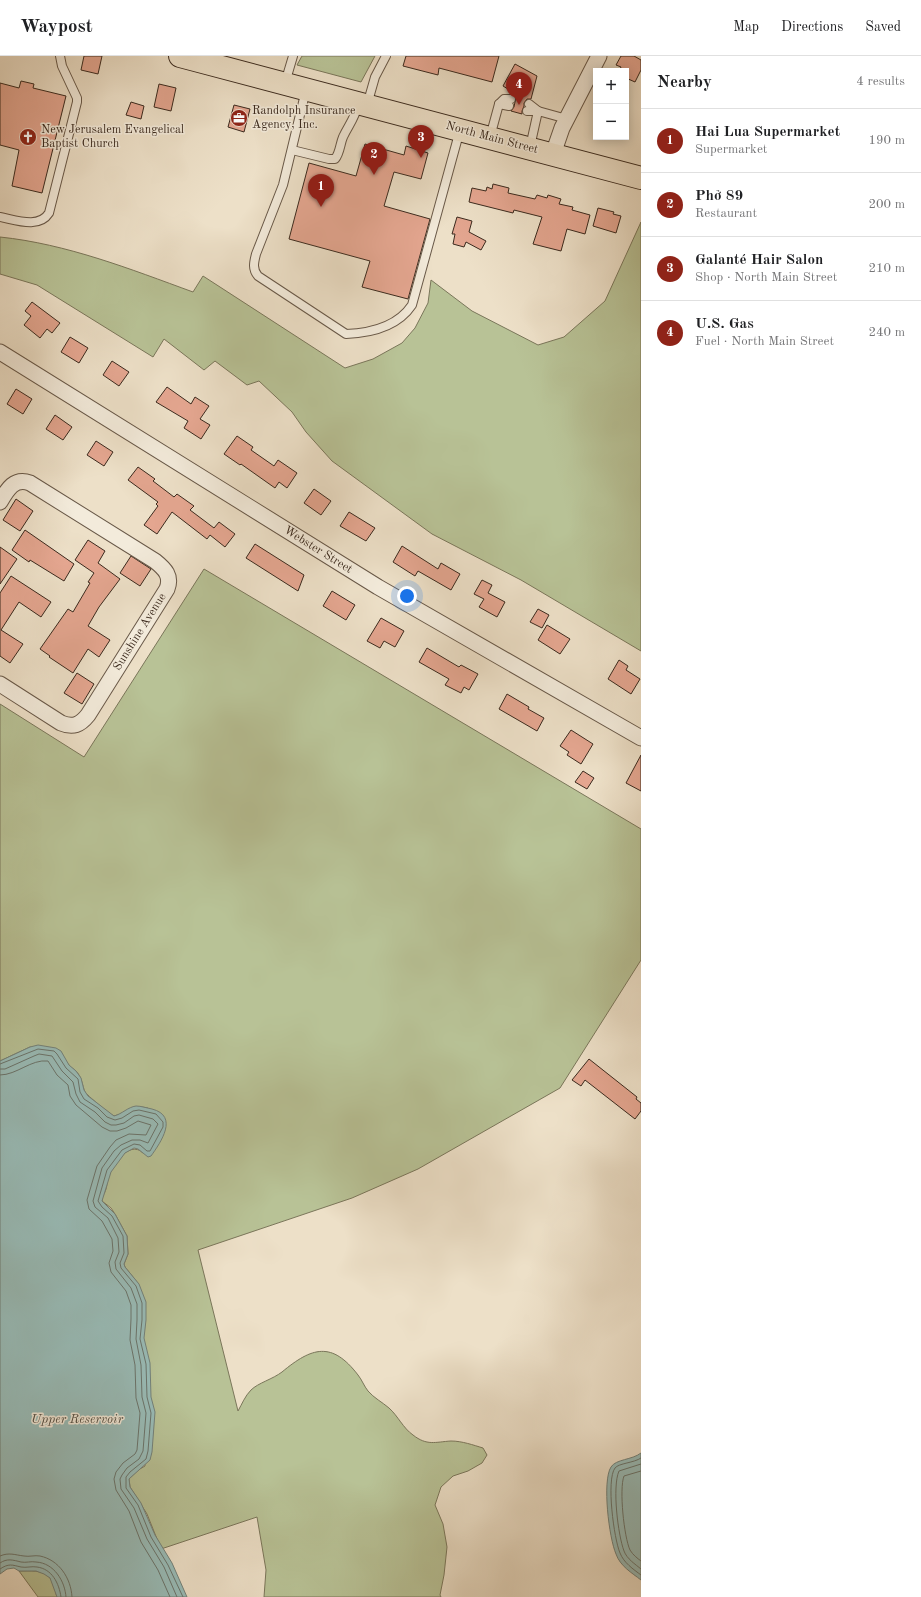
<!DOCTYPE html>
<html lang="en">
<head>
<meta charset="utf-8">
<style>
	:root { --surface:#fff; --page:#f2f2f2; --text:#202124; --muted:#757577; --line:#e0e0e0; --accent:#8f2418 }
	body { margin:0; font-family:"Old Standard TT",serif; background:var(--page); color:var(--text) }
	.controls { position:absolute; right:12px; top:12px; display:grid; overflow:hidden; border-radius:0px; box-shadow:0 2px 10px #0003 }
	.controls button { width:36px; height:36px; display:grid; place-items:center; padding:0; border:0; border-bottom:1px solid var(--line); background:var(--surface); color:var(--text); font:20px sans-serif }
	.you { position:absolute; left:407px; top:540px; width:14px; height:14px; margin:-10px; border:3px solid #fff; border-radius:50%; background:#1a73e8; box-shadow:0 0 0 6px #1a73e833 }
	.badge { display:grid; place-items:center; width:26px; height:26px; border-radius:50%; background:var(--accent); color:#fff; font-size:13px; font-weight:700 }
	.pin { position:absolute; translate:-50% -33px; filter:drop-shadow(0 1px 2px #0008) }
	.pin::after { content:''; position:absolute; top:21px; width:14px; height:12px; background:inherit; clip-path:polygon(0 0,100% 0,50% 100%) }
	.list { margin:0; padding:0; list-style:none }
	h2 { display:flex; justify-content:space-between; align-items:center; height:52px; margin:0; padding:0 16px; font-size:17px }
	h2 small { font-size:13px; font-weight:400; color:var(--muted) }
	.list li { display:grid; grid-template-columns:26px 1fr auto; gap:12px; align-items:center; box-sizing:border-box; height:64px; padding:0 16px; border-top:1px solid var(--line) }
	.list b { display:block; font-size:15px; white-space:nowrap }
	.list p { margin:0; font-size:13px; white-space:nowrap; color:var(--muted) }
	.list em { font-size:13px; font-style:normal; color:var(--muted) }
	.map { position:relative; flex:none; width:641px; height:1541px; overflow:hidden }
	header { display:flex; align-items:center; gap:24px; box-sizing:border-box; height:56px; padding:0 20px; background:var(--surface); border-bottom:1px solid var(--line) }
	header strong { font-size:19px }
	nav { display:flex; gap:22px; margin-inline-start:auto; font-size:14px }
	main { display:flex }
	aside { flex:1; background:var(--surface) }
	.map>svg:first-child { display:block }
	.green { fill:#b8c296; stroke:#7a765a }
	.water { fill:#99bdb9; stroke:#73827b }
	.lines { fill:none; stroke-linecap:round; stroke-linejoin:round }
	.shore { stroke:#6a746c; stroke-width:1 }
	.building { fill:#e4a690; stroke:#3b2a1e }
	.service-casing { stroke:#685848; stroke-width:10 }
	.minor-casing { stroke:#685848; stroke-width:17 }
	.primary-casing { stroke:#3b2a1e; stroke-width:24 }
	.service { stroke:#f3ebdb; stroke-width:8 }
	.minor { stroke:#f3ebdb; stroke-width:15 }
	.primary { stroke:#ede0c8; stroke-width:22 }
	.labels { text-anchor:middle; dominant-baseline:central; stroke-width:3; stroke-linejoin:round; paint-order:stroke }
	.poi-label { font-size:12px; fill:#3b2a1e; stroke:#f3ebdb; text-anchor:start }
	.street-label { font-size:12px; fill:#3b2a1e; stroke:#f3ebdb }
	.water-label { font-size:13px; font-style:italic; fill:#524f45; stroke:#f3ebdb }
</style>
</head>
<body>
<header>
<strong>Waypost</strong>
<nav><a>Map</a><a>Directions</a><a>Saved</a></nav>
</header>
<main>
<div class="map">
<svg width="641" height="1541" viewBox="0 0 641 1541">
	<rect width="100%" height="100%" fill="#ede0c8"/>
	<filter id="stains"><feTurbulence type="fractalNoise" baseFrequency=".005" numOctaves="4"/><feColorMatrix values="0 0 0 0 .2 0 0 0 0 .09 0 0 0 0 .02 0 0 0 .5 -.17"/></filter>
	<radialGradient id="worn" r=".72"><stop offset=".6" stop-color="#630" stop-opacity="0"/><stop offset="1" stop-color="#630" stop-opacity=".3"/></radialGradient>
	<g class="green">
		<path d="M 302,0 L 375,0 L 361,26 L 297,9 Z"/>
		<path d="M 641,166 L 641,595 L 521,524 L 432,478 L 332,405 L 306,376 L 292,356 L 259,325 L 247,329 L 215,305 L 204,314 L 164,283 L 153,301 L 37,229 L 0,218 L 0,181 C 67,188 130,213 193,236 L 203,220 L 345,312 L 373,303 L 402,287 L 415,272 L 428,247 L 431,224 L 472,255 L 538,289 L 564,281 L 605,245 Z"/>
		<path d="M 204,513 L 641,773 L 641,904 L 560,1032 L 418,1113 L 352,1142 L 198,1194 L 238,1355 C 242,1348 245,1340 251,1334 C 258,1327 273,1323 282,1316 C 312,1291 332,1285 358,1319 C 362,1324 364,1330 368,1335 C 374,1342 382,1346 389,1352 C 398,1360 403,1372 413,1379 C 427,1390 435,1386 451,1385 C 462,1385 473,1389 483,1392 L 487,1399 L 482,1407 L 468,1415 L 453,1420 L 441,1431 L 435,1449 L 443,1468 L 447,1491 L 444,1519 L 440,1539 L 441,1541 L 264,1541 L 266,1514 L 257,1461 L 161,1493 L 147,1458 L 130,1431 L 129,1423 L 138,1414 L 145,1410 L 137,1226 L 125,1211 L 124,1208 L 128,1198 L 127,1180 L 115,1158 L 111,1152 L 102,1145 C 102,1140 105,1137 106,1133 C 107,1130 107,1127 107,1124 C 110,1111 129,1083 143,1097 L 148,1052 C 129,1048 130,1056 114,1060 C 109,1058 87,1039 85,1036 C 82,1029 82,1021 76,1015 C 74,1013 71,1012 69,1009 C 65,1005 63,1000 61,996 L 30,991 L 0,1005 L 0,648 L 84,701 Z"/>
		<path d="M 19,1515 C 29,1515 43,1513 50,1522 C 55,1527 55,1535 57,1541 L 38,1541 Z"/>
	</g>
	<g class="water">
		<path d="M 38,989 L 56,992 L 61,995 L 69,1009 L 76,1015 L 81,1022 L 84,1034 L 88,1040 L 114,1060 C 122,1058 128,1051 136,1050 C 141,1050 147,1052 152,1053 C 179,1060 161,1086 151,1100 L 148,1101 L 138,1093 L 134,1092 L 125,1097 L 111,1116 L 102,1145 L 115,1158 L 127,1180 L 128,1198 L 124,1208 L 125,1211 L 139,1228 L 146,1246 L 146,1264 L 144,1282 L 150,1307 L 151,1341 L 155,1356 L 152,1396 L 150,1404 L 129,1423 L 130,1431 L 141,1447 L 155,1479 L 172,1507 L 187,1541 L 57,1541 L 50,1522 L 44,1518 L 36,1515 L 19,1515 L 14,1512 L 7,1513 L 0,1518 L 0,1005 L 30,991 Z"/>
		<path d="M 641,1397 L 641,1524 C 632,1517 620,1510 616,1498 C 609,1482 602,1425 611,1411 C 616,1403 632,1404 641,1397 Z"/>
	</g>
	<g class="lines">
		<g class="shore">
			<path d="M 0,1008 L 38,993 L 54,995 L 57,998 L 66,1012 L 78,1023 L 80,1036 L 84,1043 L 98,1052 L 107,1061 L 115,1064 L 122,1062 L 133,1055 L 139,1054 L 156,1058 L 163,1066 L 163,1071 L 150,1095 L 147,1095 L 140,1089 L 134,1088 L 122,1094 L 107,1114 L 98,1145 L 102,1151 L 112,1160 L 123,1180 L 124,1197 L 120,1207 L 121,1212 L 136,1230 L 142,1247 L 142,1264 L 140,1283 L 146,1308 L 147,1341 L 151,1357 L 148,1395 L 146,1403 L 130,1416 L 126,1421 L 126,1432 L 138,1449 L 151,1481 L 168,1509 L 183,1541"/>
			<path d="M 0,1013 L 5,1013 L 34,1000 L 39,998 L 52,1000 L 62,1015 L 73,1026 L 76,1038 L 80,1046 L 95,1056 L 105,1066 L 111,1069 L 116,1069 L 124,1067 L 134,1060 L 139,1059 L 153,1063 L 158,1068 L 148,1087 L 140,1084 L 132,1084 L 121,1089 L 114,1095 L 102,1112 L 93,1145 L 95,1151 L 108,1162 L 118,1182 L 119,1196 L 115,1206 L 116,1213 L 131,1232 L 137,1248 L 137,1264 L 136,1283 L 141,1309 L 142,1341 L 146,1357 L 143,1395 L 139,1403 L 127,1412 L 122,1419 L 120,1423 L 121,1433 L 134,1452 L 147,1483 L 164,1511 L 177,1541"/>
			<path d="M 0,1019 C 17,1019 31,1003 48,1005 L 57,1019 L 68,1029 L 70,1040 L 76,1049 L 102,1071 L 110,1075 L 117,1075 L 126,1072 L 138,1065 L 151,1069 L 146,1079 L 129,1078 L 116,1084 L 110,1091 L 97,1110 L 87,1144 L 89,1153 L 102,1165 L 112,1183 L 113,1195 L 109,1207 L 111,1216 L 126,1235 L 131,1249 L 131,1263 L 130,1284 L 135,1309 L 136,1342 L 140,1357 L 137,1394 L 135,1398 L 123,1407 L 116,1416 L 114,1423 L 116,1434 L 129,1455 L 141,1486 L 158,1514 L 170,1541"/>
			<path d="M 641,1402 C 634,1407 619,1407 615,1412 C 606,1424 614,1483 620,1497 C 624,1507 633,1513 641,1519"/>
			<path d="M 641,1408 L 619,1415 C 612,1431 618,1479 624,1495 C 627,1503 635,1508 641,1513"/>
			<path d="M 641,1415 L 624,1420 C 619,1433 624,1481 630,1494 C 633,1499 637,1502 641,1505"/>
			<path d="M 0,1500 C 9,1496 15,1499 24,1500 C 29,1501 35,1499 40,1500 C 59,1504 71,1522 72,1541"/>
			<path d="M 0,1507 C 7,1502 13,1504 21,1506 C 26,1507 31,1505 36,1506 C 54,1507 65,1525 66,1541"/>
			<path d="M 0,1513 C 9,1507 12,1509 21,1511 C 26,1512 32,1510 37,1511 C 52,1513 59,1527 61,1541"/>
		</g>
	</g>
	<g class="building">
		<path d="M 84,0 L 102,0 L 98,18 L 81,14 Z"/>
		<path d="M 406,0 L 499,0 L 492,26 L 439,12 L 438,19 L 403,10 Z"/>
		<path d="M 621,0 L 634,0 L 641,4 L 641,14 L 635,26 L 626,22 L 626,15 L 619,15 L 621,11 L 616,9 Z"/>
		<path d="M 515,8 L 537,20 L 531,43 L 527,43 L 524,47 L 524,50 L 522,55 L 522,58 L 511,55 L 514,51 L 516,41 L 512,38 L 513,36 L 503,30 Z"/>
		<path d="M 21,25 L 34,28 L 33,32 L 66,40 L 42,137 L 12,130 L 19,94 L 0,89 L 0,27 L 19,32 Z"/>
		<path d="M 159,28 L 176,32 L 171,55 L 154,51 Z"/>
		<path d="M 131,46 L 144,50 L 141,63 L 126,59 Z"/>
		<path d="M 234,49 L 250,53 L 244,76 L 228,71 Z"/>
		<path d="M 365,88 L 404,99 L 406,90 L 428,97 L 421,123 L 394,116 L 384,150 L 430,163 L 408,243 L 362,231 L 370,205 L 289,183 L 309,107 L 356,120 Z"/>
		<path d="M 493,128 L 509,132 L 508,137 L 535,143 L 537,139 L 547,142 L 548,139 L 561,143 L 559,148 L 573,151 L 572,154 L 590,159 L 585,178 L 567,173 L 561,195 L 533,188 L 542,161 L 514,154 L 513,157 L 469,146 L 472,132 L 486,135 L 487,131 L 492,133 Z"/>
		<path d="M 598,152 L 614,156 L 613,158 L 621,160 L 616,177 L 593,170 Z"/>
		<path d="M 457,161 L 472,165 L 469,176 L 486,185 L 481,194 L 466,186 L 464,191 L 453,188 L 455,178 L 452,178 Z"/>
		<path d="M 32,246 L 60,267 L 52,277 L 47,273 L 40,282 L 24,269 L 31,260 L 25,255 Z"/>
		<path d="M 70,281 L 88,292 L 79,307 L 61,296 Z"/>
		<path d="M 112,305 L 129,316 L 119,330 L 103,319 Z"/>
		<path d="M 167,331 L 191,348 L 195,341 L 209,350 L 200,363 L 210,369 L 201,383 L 184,372 L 188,365 L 156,346 Z"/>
		<path d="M 16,333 L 32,343 L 23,358 L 7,348 Z"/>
		<path d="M 55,359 L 72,371 L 63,384 L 46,373 Z"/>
		<path d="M 237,380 L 253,391 L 251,394 L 274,410 L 278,404 L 297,417 L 287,432 L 279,426 L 275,432 L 241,408 L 240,409 L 224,398 Z"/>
		<path d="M 96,385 L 113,396 L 104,410 L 87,399 Z"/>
		<path d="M 138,411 L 155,423 L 153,425 L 174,441 L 177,438 L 194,450 L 190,454 L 214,472 L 219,466 L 235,478 L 225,491 L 210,479 L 207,483 L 172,456 L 157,478 L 144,469 L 158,450 L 156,448 L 158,446 L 128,424 Z"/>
		<path d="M 314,433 L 331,445 L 321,459 L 304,447 Z"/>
		<path d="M 16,443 L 33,455 L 20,475 L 3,464 Z"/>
		<path d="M 349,456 L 375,472 L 366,485 L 340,470 Z"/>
		<path d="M 25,474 L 74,508 L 64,525 L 30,504 L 29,506 L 12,494 Z"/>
		<path d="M 88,484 L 105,495 L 98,507 L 120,523 L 99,551 L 88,570 L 110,584 L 99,601 L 88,593 L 73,617 L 49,601 L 50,600 L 40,593 L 68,553 L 73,556 L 90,527 L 88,526 L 94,517 L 75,504 Z"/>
		<path d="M 255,488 L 304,519 L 298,535 L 246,502 Z"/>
		<path d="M 402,490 L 438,513 L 441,507 L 460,518 L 451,534 L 418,515 L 415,520 L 393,506 Z"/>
		<path d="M 0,491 L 17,503 L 0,528 Z"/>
		<path d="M 131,500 L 151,513 L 140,530 L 120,517 Z"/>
		<path d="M 11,520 L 51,546 L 41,561 L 19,546 L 1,574 L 23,588 L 10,607 L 0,600 L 0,537 Z"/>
		<path d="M 482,524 L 492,529 L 488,537 L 505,546 L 497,561 L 479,551 L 484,543 L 474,538 Z"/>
		<path d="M 332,535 L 355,549 L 346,564 L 323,550 Z"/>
		<path d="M 538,553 L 549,559 L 542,572 L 530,566 Z"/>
		<path d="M 381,562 L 404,575 L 395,591 L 384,585 L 380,592 L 367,585 Z"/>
		<path d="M 547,569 L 570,583 L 560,598 L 538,584 Z"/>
		<path d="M 427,592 L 459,611 L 461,609 L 478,618 L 469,634 L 464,631 L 461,637 L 445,629 L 449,623 L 419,606 Z"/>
		<path d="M 619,604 L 628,610 L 626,614 L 640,623 L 631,638 L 608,623 Z"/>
		<path d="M 77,617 L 94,628 L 82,648 L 64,637 Z"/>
		<path d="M 507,638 L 529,651 L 528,653 L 544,662 L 537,675 L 499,653 Z"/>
		<path d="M 571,674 L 593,688 L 581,708 L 567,699 L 569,696 L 560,690 Z"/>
		<path d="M 641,699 L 641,735 L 626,727 Z"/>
		<path d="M 583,715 L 594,722 L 587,733 L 575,726 Z"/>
		<path d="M 589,1003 L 637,1041 L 636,1043 L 641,1047 L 641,1055 L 635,1063 L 585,1024 L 581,1030 L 572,1024 Z"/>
	</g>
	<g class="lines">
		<g class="service-casing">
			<g id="service">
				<path d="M 285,27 L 293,0"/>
				<path d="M 306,34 L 283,129 L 256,198 C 254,206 252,213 258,220 L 346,278 C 371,277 398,270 412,249 L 460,74"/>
				<path d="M 499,48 L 509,50"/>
				<path d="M 529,48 L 538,55 L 567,63"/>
				<path d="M 367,49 L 375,21 L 386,0"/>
				<path d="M 527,55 L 538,55 L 530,91"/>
				<path d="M 490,81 L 499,48 L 504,43 L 511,43"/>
				<path d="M 292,94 L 329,103 L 335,103 C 340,97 340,88 343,81 C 349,68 354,64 358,49"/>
				<path d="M 0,161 C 16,164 39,173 49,157 L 77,46 L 77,42 L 62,10 L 60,0"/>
			</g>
		</g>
		<g class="minor-casing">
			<g id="minor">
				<path d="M 553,98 L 562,72 L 599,0"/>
				<path d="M 0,296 L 378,531 L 641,682"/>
				<path d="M 0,446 C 7,434 14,421 30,427 L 155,505 C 165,513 172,520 167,533 L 88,659 C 80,669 73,672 61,667 L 0,628"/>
			</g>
		</g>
		<g class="primary-casing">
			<path id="primary" d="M 180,0 L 641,122"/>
		</g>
		<use href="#service" class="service"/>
		<use href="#minor" class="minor"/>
		<use href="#primary" class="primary"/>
	</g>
	<defs>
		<g id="office-disc" transform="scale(0.9)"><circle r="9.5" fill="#8f2418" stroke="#f3ebdb"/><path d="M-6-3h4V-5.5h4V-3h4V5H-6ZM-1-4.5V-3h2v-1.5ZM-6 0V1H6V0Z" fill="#fff"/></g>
		<g id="church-disc" transform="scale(0.9)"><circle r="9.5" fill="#8f2418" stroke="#f3ebdb"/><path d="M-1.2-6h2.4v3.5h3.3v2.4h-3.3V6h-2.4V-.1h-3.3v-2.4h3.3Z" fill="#fff"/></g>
	</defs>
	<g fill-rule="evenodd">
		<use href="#office-disc" x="239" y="62"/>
		<use href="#church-disc" x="28" y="81"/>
	</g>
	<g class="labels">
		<g class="poi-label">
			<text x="252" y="55">Randolph Insurance<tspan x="252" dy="14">Agency, Inc.</tspan></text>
			<text x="41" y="74">New Jerusalem Evangelical<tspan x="41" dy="14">Baptist Church</tspan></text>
		</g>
		<g class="street-label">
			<text transform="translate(492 82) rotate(15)">North Main Street</text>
			<text transform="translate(318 494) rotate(32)">Webster Street</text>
			<text transform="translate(140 576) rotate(-58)">Sunshine Avenue</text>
		</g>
		<g class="water-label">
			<text x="77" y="1363">Upper Reservoir</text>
		</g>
	</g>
	<rect width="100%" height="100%" filter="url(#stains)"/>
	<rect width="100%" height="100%" fill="url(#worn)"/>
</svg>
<div class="controls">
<button>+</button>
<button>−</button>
</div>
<div class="you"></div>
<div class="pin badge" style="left:321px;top:151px">1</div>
<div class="pin badge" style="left:374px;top:119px">2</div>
<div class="pin badge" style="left:421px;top:102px">3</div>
<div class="pin badge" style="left:519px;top:49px">4</div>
</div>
<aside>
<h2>Nearby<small>4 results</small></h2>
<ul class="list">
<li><span class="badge">1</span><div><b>Hai Lua Supermarket</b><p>Supermarket</p></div><em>190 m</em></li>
<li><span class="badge">2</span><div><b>Phở 89</b><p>Restaurant</p></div><em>200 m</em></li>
<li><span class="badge">3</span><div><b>Galanté Hair Salon</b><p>Shop · North Main Street</p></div><em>210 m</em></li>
<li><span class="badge">4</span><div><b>U.S. Gas</b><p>Fuel · North Main Street</p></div><em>240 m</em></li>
</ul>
</aside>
</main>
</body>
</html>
